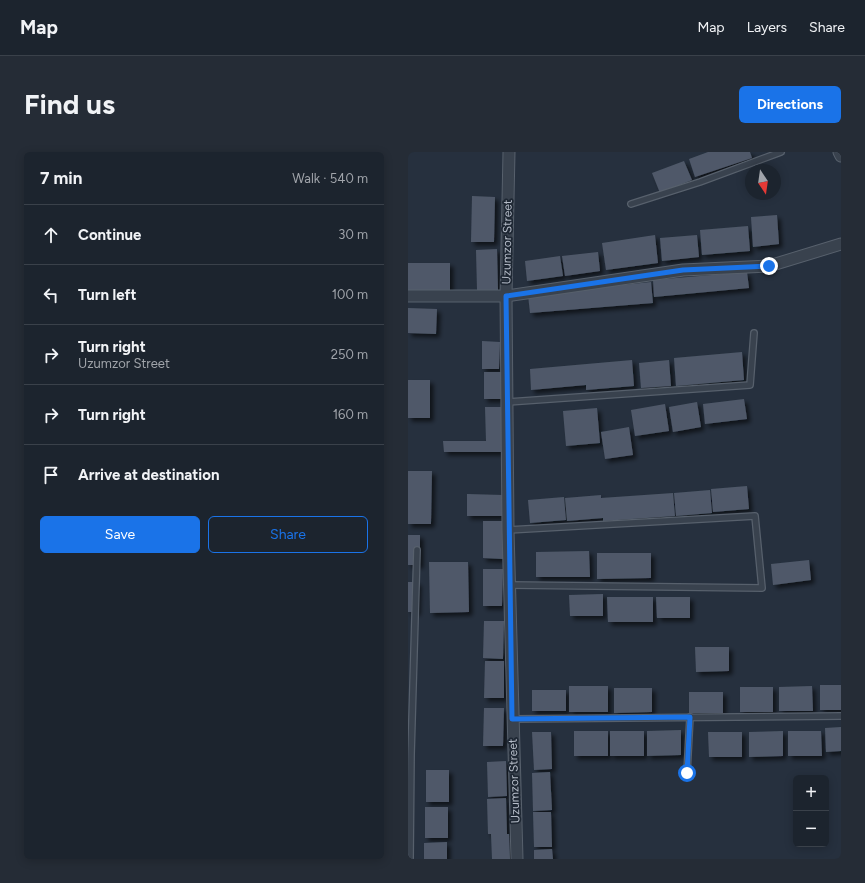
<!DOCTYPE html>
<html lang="en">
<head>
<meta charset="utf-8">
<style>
	:root { --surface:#1c242e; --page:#252c36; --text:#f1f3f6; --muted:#a0a4aa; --line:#3a414a; --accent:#1a73e8 }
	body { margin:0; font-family:Figtree,sans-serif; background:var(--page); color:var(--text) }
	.controls { position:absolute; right:12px; bottom:12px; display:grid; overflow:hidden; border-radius:6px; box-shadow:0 2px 10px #0003 }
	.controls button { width:36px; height:36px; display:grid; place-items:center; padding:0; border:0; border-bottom:1px solid var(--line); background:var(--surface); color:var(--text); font:20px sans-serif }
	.compass { position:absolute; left:337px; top:12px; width:36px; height:36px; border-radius:50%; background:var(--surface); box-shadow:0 2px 10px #0003; rotate:167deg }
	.stop { position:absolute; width:12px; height:12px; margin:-9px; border:3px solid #1a73e8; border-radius:50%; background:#fff }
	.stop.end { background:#1a73e8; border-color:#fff; box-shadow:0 1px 4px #0008 }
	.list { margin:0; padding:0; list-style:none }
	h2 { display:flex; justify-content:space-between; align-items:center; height:52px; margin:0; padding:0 16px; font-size:17px }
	h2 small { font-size:13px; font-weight:400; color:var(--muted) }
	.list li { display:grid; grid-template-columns:26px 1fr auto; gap:12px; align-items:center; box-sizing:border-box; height:60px; padding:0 16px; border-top:1px solid var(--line) }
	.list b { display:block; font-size:15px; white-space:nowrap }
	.list p { margin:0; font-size:13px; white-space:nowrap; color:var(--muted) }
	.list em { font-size:13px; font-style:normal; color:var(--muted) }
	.actions { display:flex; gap:8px; padding:12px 16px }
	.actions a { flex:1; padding:9px 0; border:1px solid var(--accent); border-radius:6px; text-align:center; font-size:14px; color:var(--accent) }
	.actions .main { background:var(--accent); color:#fff }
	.icon { flex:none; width:22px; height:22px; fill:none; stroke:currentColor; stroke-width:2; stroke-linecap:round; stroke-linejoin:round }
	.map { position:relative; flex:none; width:433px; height:707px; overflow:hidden; border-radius:6px }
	header { display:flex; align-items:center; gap:24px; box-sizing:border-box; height:56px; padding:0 20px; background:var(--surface); border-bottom:1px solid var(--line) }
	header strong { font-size:19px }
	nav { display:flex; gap:22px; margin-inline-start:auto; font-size:14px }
	.intro { display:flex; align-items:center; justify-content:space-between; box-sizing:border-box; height:96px; padding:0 24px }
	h1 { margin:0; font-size:28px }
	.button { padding:10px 18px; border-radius:6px; background:var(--accent); color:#fff; font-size:14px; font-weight:700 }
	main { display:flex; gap:24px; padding:0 24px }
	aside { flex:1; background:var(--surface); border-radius:6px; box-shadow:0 2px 10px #0003 }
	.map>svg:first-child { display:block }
	.building { fill:#4f5969; filter:url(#shadow) }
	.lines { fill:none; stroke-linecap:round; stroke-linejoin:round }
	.service-casing { stroke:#57606c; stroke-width:8 }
	.minor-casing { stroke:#57606c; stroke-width:13 }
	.service { stroke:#39424e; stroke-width:5.5 }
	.minor { stroke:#39424e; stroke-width:11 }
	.route { stroke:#1a73e8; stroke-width:5 }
	.labels { text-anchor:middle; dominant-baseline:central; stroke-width:3.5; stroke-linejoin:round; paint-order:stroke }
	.street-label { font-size:12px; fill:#b6bdc9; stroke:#1e2733 }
</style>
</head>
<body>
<header>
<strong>Map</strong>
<nav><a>Map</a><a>Layers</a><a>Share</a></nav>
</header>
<div class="intro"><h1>Find us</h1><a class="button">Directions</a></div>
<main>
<aside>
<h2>7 min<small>Walk · 540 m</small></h2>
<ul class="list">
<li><svg class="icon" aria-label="ahead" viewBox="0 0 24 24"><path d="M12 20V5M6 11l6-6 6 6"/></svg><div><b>Continue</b></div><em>30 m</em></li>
<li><svg class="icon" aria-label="left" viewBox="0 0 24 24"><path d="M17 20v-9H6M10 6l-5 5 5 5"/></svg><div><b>Turn left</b></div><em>100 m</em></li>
<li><svg class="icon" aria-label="right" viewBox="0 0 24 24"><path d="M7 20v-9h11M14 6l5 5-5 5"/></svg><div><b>Turn right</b><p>Uzumzor Street</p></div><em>250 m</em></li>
<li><svg class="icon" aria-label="right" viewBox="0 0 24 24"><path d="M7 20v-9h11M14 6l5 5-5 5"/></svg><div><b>Turn right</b></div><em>160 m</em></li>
<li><svg class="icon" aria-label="arrive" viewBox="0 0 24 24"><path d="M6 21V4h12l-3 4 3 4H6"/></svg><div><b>Arrive at destination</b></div></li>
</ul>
<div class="actions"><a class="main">Save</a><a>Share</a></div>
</aside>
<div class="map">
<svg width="433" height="707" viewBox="0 0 433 707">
	<defs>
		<filter id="shadow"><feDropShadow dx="3.5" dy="3.5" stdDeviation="2" flood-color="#0009"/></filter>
	</defs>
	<rect width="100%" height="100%" fill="#26303e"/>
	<g class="building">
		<path d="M 300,0 L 342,0 L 344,6 L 287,25 L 281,7 Z"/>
		<path d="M 276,9 L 284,28 L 252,41 L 244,21 Z"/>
		<path d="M 64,44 L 87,45 L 86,90 L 63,90 Z"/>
		<path d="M 369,63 L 371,92 L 345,95 L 343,65 Z"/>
		<path d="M 340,74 L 342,99 L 294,103 L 292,78 Z"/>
		<path d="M 247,83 L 250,111 L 198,118 L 194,91 Z"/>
		<path d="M 289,83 L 291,105 L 254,109 L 252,86 Z"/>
		<path d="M 89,97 L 90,138 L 69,138 L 68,98 Z"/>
		<path d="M 190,100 L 192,119 L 157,124 L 154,104 Z"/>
		<path d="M 152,104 L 155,124 L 119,129 L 117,109 Z"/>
		<rect x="0" y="111" width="42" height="29"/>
		<path d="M 339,120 L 341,136 L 246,145 L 245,128 Z"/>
		<path d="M 243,130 L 245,151 L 122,161 L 120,143 Z"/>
		<path d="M 0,156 L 29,157 L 28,182 L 0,181 Z"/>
		<path d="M 74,189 L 92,190 L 91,217 L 74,217 Z"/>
		<path d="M 334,200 L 336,228 L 268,234 L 266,206 Z"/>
		<path d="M 224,208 L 226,234 L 178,238 L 178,233 L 123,238 L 122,217 Z"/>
		<path d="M 261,208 L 263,234 L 233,236 L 231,211 Z"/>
		<rect x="76" y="220" width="17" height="27"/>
		<rect x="0" y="228" width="22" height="38"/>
		<path d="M 336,247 L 339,267 L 297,272 L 295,252 Z"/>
		<path d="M 289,250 L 293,275 L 265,280 L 261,255 Z"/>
		<path d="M 257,252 L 261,279 L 227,284 L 223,258 Z"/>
		<path d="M 77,255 L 94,255 L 94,300 L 36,300 L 35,289 L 78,289 Z"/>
		<path d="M 189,256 L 192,291 L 158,294 L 155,259 Z"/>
		<path d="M 221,275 L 225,303 L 197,307 L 193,280 Z"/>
		<path d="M 0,319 L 24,319 L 23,372 L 0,372 Z"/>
		<path d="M 339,334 L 341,357 L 305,360 L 303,337 Z"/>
		<path d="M 302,338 L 304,361 L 268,364 L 266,341 Z"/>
		<path d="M 265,341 L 267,364 L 195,369 L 195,366 L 159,369 L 157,346 L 193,343 L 193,346 Z"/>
		<path d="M 59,342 L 95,343 L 95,364 L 59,364 Z"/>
		<path d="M 156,345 L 158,368 L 122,371 L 120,348 Z"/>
		<path d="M 75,369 L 95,369 L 95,407 L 75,406 Z"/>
		<rect x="0" y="383" width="12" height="30"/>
		<path d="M 181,399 L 182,425 L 128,425 L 128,400 Z"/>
		<path d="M 189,401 L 243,401 L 243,426 L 189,427 Z"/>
		<path d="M 401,408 L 403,428 L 365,433 L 363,412 Z"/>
		<path d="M 21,410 L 60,410 L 61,460 L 22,461 Z"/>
		<path d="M 75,417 L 95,417 L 94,454 L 75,454 Z"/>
		<path d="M 0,430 L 10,430 L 9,460 L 0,460 Z"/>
		<path d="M 195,442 L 195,464 L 162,464 L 161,443 Z"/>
		<path d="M 199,445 L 245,445 L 245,470 L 200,470 Z"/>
		<path d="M 248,445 L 282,445 L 282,466 L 249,466 Z"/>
		<path d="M 76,469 L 96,469 L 95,507 L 75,506 Z"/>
		<path d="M 287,495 L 321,495 L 321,519 L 288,520 Z"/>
		<path d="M 77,509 L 96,509 L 96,546 L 76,546 Z"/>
		<rect x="412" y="533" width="21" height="25"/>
		<rect x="161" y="534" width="39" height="26"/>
		<path d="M 404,534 L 405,559 L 371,559 L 371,535 Z"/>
		<rect x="332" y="535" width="33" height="25"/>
		<path d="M 206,536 L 244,536 L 244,560 L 206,561 Z"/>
		<rect x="124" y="538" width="34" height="21"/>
		<rect x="281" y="540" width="34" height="21"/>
		<path d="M 76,556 L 96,556 L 95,594 L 75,594 Z"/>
		<path d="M 433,575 L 433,599 L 418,600 L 417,576 Z"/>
		<path d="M 273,578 L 273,603 L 239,604 L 239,579 Z"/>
		<rect x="166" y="579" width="34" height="25"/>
		<rect x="202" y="579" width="34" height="25"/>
		<path d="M 375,579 L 375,604 L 341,605 L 341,580 Z"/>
		<path d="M 380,579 L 413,579 L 414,604 L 380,604 Z"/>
		<path d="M 124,580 L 143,580 L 144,617 L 126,618 Z"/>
		<path d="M 300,580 L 334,580 L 334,605 L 301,605 Z"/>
		<path d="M 98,609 L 99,644 L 80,645 L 79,610 Z"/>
		<rect x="18" y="618" width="23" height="32"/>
		<path d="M 142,620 L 144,658 L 125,659 L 124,621 Z"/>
		<path d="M 98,646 L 99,682 L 101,682 L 102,707 L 84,707 L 83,682 L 80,682 L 79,647 Z"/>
		<rect x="17" y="655" width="23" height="31"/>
		<path d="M 125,660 L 143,660 L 144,695 L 126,695 Z"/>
		<path d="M 39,690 L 39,707 L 16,707 L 16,691 Z"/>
		<path d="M 144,697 L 145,707 L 126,707 L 126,698 Z"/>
	</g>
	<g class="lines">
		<g class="service-casing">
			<g id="service">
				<path d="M 223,52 L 292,30 L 373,0"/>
				<path d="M 99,250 L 342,233 L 346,181"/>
				<path d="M 100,378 L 347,364 L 354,436 L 102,433"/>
				<path d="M 105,567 L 433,564"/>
				<path d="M 279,621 L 282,565"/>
				<path d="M 2,707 L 3,602 L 9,398"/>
			</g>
		</g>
		<g class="minor-casing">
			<g id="minor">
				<path d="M 101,0 L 98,144 L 100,378 L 109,707"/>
				<path d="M 431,0 L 433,4"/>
				<path d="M 0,144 L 98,144 L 275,118 L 361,114 L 433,92"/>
			</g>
		</g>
		<use href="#service" class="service"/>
		<use href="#minor" class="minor"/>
	</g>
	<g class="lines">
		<path class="route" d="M 279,621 L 282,565 L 104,567 L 98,144 L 275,118 L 361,114"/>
	</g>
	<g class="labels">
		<g class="street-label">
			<text transform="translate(99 90) rotate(-89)">Uzumzor Street</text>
			<text transform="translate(106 629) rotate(-92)">Uzumzor Street</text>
		</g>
	</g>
</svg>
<div class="controls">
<button>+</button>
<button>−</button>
</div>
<svg class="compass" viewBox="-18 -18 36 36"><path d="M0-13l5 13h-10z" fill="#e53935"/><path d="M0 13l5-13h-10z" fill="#a0a4aa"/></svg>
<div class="stop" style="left:279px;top:621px"></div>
<div class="stop end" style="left:361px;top:114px"></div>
</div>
</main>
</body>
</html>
